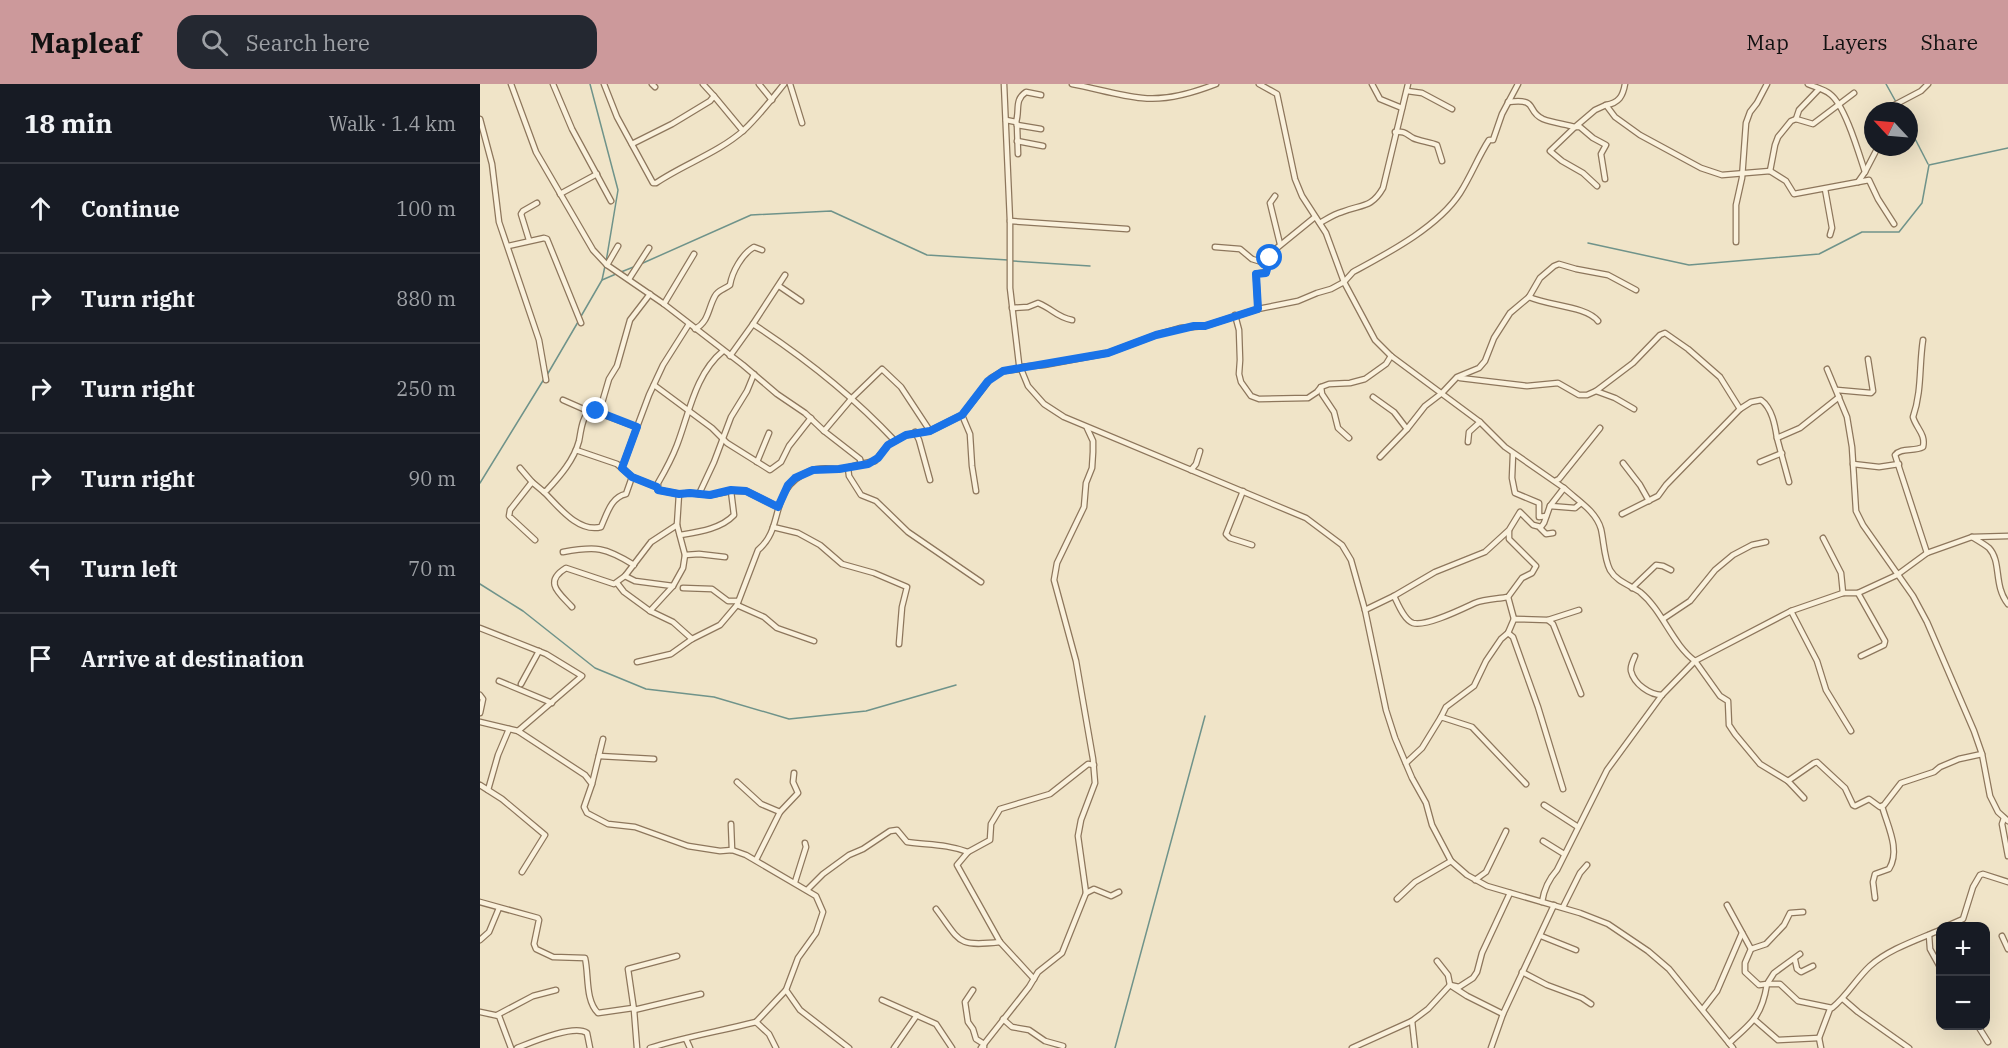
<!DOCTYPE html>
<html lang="en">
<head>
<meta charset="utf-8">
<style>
	:root { --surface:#171b24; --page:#242831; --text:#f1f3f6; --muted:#9ea1a6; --line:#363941; --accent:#cc999b }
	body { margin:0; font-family:"IBM Plex Serif",serif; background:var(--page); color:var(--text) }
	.controls { position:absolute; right:18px; bottom:18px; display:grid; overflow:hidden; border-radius:12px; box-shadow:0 6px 24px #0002 }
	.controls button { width:54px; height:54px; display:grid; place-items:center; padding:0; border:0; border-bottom:2px solid var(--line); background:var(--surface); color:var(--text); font:30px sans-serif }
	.compass { position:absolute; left:1384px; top:18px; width:54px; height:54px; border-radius:50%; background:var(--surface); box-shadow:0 6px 24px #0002; rotate:296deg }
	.stop { position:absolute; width:18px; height:18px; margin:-14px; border:4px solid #1a73e8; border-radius:50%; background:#fff }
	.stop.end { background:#1a73e8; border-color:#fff; box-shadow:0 2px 6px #0008 }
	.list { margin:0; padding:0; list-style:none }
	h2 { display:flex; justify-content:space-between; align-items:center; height:78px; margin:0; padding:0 24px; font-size:26px }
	h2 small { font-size:20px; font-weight:400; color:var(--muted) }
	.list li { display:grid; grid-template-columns:39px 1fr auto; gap:18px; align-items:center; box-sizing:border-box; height:90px; padding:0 24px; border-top:2px solid var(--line) }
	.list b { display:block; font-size:22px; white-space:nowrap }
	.list em { font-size:20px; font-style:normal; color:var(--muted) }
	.icon { flex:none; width:33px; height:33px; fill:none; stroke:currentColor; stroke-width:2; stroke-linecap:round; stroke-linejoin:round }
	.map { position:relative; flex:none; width:1528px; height:964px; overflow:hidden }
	header { display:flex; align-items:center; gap:36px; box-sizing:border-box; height:84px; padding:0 30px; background:var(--accent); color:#111 }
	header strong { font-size:28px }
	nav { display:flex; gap:33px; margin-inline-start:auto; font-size:21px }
	.search { width:420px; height:54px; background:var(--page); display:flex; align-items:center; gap:15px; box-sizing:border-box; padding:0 21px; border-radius:18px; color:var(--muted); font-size:22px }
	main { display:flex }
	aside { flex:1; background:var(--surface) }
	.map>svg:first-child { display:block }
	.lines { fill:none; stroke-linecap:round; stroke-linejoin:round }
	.stream { stroke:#6f938a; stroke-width:1.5 }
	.minor-casing { stroke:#8d765c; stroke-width:7 }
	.minor { stroke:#faf1dc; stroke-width:4.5 }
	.route { stroke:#1a73e8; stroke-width:8 }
</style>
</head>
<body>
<header>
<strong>Mapleaf</strong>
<div class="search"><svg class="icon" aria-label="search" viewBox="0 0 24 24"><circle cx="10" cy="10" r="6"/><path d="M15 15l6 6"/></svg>Search here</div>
<nav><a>Map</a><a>Layers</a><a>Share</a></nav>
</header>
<main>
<aside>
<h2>18 min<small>Walk · 1.4 km</small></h2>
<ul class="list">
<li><svg class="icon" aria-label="ahead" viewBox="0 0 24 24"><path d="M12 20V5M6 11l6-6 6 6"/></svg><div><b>Continue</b></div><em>100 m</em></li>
<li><svg class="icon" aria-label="right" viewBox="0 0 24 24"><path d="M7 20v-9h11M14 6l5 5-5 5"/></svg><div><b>Turn right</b></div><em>880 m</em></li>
<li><svg class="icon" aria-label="right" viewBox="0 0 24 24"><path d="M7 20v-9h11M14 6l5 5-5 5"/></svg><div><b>Turn right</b></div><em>250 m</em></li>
<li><svg class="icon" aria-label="right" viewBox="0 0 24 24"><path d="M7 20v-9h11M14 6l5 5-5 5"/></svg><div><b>Turn right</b></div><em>90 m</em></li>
<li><svg class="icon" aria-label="left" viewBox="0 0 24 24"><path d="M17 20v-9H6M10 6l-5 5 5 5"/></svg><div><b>Turn left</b></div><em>70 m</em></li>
<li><svg class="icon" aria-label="arrive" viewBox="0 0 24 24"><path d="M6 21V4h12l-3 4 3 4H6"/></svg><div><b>Arrive at destination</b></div></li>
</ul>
</aside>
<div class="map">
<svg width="1528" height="964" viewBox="0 0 1528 964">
	<rect width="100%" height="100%" fill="#f0e4c8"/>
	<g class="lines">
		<g class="stream">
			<path d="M 110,0 L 138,106 L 126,178"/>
			<path d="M 1406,0 L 1416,18"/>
			<path d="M 1429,43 L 1448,80"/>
			<path d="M 1108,159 L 1209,181 L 1339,170 L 1382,148 L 1419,148 L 1442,119 L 1449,81 L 1528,64"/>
			<path d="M 533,177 L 610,182"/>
			<path d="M 163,179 L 271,131 L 351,127 L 447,171 L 528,176"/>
			<path d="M 141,188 L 156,182"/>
			<path d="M 122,196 L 136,190"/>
			<path d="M 100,234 L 122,196 L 125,182"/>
			<path d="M 67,291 L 98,238"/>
			<path d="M 0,399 L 64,295"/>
			<path d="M 0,500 L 43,527 L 115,584 L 166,605 L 234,613 L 309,635 L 386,627 L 476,601"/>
			<path d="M 635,964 L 725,632"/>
		</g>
		<g class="minor-casing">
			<g id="minor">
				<path d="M 31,0 L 56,68 L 113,166 L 127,181 L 184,220 L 263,281 L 297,310 L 325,329 L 344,347 L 380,375 L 381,380 L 395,377 L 408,361 L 426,351 L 450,347 L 482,331 L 511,294 L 523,287 L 540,285"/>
				<path d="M 73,0 L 92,45 L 131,117"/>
				<path d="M 124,0 L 137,33 L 173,99 L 176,99 C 204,80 238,69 264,46 C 279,32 291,16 304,0"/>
				<path d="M 172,0 L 175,3"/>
				<path d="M 279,0 L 292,16"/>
				<path d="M 310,0 L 322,39"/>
				<path d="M 524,0 L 530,137 L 530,204 L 539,280 L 548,302 L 564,320 L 584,333 L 826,434 L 862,461 L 871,476 L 885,526 L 906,626 L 915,654 L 932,694 L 946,719 L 952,741 L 971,777 L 987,791 L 1007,802 L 1100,829 L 1128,840 L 1168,867 L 1189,885 L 1253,964"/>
				<path d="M 592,0 C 615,4 639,12 662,14 C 686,17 713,9 736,0"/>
				<path d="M 779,0 L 797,10 L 815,95 L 822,112 L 846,149 L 864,198 L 895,256 L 911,272 L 1000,338 L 1025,363 L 1084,404 L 1070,422 L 1064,439 L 1061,443 L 1053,441 L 1040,428 L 1029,446 L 1005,468 L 955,488 L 914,512 L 885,526"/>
				<path d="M 892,0 L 900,15 L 922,24"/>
				<path d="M 1328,0 C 1334,3 1344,5 1350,10 C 1365,21 1379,70 1385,88 L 1378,98"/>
				<path d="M 927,7 L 942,9 L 972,25"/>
				<path d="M 234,12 L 263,47"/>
				<path d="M 1028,18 C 1060,14 1045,27 1063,35 C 1073,39 1085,40 1095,43 L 1115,26 L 1126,21 L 1135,33 L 1160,51 L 1221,84 L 1242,91 L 1290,87 L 1306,97 L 1314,110 L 1389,96 L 1398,115 L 1414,140"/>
				<path d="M 1126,21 C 1139,19 1143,12 1145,0"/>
				<path d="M 1403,27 L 1441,7 L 1448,0"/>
				<path d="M 0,35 L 12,80 L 19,138 L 59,256 L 66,296"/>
				<path d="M 1316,35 L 1319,26 L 1339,5"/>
				<path d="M 526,36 L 536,38 L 537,41 L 538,70"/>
				<path d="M 536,38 C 540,26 534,16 546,8 L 561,11"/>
				<path d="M 537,41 L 561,45"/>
				<path d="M 915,48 C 925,47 926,50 933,54 C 939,57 950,58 957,61 L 962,77"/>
				<path d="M 537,57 L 563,62"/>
				<path d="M 152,60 L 192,40 L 230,17 L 234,12 L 223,0"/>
				<path d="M 1290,87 L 1295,61 L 1298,53 L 1311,37 L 1316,35 L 1333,40 L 1374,9"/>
				<path d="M 1385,88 L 1398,63"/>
				<path d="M 1117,102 L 1103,89 L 1082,77 L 1070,67 L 1095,43 L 1100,43 L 1113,54 L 1126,61 L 1121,70 L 1125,95"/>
				<path d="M 1345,105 L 1352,144 L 1350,151"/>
				<path d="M 80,110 L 117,90"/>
				<path d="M 795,112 L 790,119 L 800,160"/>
				<path d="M 530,137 L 647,145"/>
				<path d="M 840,139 C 847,135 854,130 862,128 C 881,120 891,125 903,104 L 928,0"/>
				<path d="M 49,156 L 41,130 L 43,127 L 57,119"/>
				<path d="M 1256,158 L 1256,121 L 1262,94 L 1266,39 L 1270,28 L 1277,19 L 1287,0"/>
				<path d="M 28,162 L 64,154 L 67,155 L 101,239"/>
				<path d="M 735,163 L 760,165 L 772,175 L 785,179 L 787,184"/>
				<path d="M 127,181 L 138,162"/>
				<path d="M 149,195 L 169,164"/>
				<path d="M 299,202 L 321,217"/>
				<path d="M 1049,213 C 1069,222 1106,222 1118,237"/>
				<path d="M 184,220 L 214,170"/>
				<path d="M 532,224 L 548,223 L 558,219 C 573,225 576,233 592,236"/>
				<path d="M 778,225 L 776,190 L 786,188 L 792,168 L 835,133"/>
				<path d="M 755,231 L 759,246 L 760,276 L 759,290 L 761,298 L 771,312 L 779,315 L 828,314 L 837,308 L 841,303 L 849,300 L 870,299 L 885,295 L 906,280 L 911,272"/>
				<path d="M 273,240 L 305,191"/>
				<path d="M 215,245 C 229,238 228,224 235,212 C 238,206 245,205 250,201 C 252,188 262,170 274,163 L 282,166"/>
				<path d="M 1443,256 C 1439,282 1442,307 1433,333 C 1436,344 1446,350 1443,363 C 1434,368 1421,363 1415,371 L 1447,469"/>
				<path d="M 243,267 C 215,290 209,330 197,361 C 192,374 185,387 178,399 L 178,406 L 199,410 L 210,409 L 230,411 L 251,407 L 266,407 L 298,423"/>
				<path d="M 250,272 L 273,240 C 325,274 373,312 415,357"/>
				<path d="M 540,283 L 564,281 L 628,269 L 676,251 L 700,244 L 725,242 L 778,225 L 818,217 L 837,209 L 851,205 L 864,198 L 873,188 C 908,169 958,143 980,109 C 991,92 998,73 1009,56 L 1013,56 L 1022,30 L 1038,0"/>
				<path d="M 1347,285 L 1367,333 L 1372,363 L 1376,427 L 1383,441 L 1433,512 L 1447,538 L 1494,647 L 1502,670 L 1510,712 L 1518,728 L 1528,737"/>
				<path d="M 980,294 L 1047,302 L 1078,299 L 1099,311 L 1107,311 L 1116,307 L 1153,279 L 1180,251 L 1185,249 L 1208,265 L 1240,293 L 1260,325"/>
				<path d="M 174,301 L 232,344 L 247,359 L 290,386 L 301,378 L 309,362 L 331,334"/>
				<path d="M 841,303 L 842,310 L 854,328 L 858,344 L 869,354"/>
				<path d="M 1357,306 L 1391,309 L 1393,307 L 1388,275"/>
				<path d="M 1116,307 L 1135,314 L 1154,325"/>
				<path d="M 893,313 L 914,328 L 927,345"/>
				<path d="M 83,316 L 108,327"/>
				<path d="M 119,329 L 157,343 L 169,311 L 183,281 L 209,240"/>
				<path d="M 482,331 L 490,350 L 492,382 L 496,407"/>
				<path d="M 344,347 L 372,314 L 402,285 L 421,303 L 450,347"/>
				<path d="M 435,348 L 439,356 L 450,396"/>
				<path d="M 1297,354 L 1309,398"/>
				<path d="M 988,358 L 989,348 L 1000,338"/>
				<path d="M 96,366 L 137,380 L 152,393 L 177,403"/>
				<path d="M 1033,370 L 1032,394 L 1035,409 L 1059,419 L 1059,433 L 1066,432"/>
				<path d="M 900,373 L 927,345 L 945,322 L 962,309 L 977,293 L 999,284 L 1005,277 L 1014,254 L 1030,229 L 1049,213 L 1060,194 L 1074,182 L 1079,180 L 1096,185 L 1128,191 L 1156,206"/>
				<path d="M 277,378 L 289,349"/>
				<path d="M 1280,378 L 1302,369"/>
				<path d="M 1143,379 L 1160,401 L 1169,417"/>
				<path d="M 1373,380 L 1399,383 L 1419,380"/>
				<path d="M 40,384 L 52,398"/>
				<path d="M 142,384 L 157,343"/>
				<path d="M 368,384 L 369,392 L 381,411 L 396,417 L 428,448 L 501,498"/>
				<path d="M 711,386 L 716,380 L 720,367"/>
				<path d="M 1075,397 L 1079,395 L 1120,344"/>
				<path d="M 1084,404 C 1097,416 1116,427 1121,445 C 1124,458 1124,474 1130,486 C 1137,498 1150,501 1160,508 C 1183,527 1192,560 1215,577 L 1311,527 L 1363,509 L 1378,509 L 1417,491 L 1447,469 L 1492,453 L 1528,452"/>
				<path d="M 763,407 L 746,450 L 750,454 L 772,461"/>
				<path d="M 64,408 C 78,422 98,449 121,443 C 127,430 131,413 146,410 L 152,393"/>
				<path d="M 219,410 L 234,378 L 251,333 L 267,307 L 274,290"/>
				<path d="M 1070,422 L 1095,424 L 1101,419"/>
				<path d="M 1142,430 L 1178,412 L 1186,401 L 1260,325 L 1271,318 L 1281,316 C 1292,324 1295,341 1297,354 L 1320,344 L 1359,313"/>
				<path d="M 293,443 L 318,449 L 340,461 L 362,480 L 394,489 L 427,503 L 422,523 L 419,560"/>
				<path d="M 1060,444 L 1066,450 L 1073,449"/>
				<path d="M 200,451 C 218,448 241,445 254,431 L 251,407"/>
				<path d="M 1492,453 C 1497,456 1504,460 1509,464 C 1522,478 1513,501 1528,520"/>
				<path d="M 1343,454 L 1361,489 L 1363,509"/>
				<path d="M 55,456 L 29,432 L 30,426 L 52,398 L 64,408 L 67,406 C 80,392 94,376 99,357 C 101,347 102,332 111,326 L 119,329 L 129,295 L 137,282 L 150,236 L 170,210"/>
				<path d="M 83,468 C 116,462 125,463 154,481"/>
				<path d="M 205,471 L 219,470 L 245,473"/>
				<path d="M 145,492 L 155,497 L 193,502"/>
				<path d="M 137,499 L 144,508 L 170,527 L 193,538 L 212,555"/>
				<path d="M 203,504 L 232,505 L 248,517 L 258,517"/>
				<path d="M 1152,504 L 1176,481 L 1183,482 L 1191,486"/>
				<path d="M 1378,509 L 1405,557 L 1404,561 L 1381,572"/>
				<path d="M 914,512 C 918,520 924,536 933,539 C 946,543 982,525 995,519 C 1005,515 1017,515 1028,513 L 1042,494 L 1052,489 L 1056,482 L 1029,455 L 1029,447"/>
				<path d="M 1028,513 L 1034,535"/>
				<path d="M 257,521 L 284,533 L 297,544 L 334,557"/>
				<path d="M 92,523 C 79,509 63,498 86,484 L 134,500 L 145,492 L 171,458 L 197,441"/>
				<path d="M 170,527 L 193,502 L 203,484 L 205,471 L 197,441 L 199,410"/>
				<path d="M 1311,527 L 1337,577 L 1346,606 L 1371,647"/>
				<path d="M 1183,535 L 1210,517 L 1235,486 L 1253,471 L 1272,461 L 1286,458"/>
				<path d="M 1068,536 L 1099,526"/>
				<path d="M 0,544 L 66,570 L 102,592 L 38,647"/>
				<path d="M 1028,549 L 1034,535 L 1068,536 L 1073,540 L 1101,610"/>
				<path d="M 1155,572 C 1153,577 1150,582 1151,587 C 1154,600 1170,611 1182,611"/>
				<path d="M 157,578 L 191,570 L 212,555 L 240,541 L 257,521 L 278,466 C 306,443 287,405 330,387 C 339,383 348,385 358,385 C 366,385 373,382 381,380"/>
				<path d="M 19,597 L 72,619"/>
				<path d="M 41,600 L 59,567"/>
				<path d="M 0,629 L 3,615 L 0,611"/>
				<path d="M 961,633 L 966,623 L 994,602 L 1006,577 L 1021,555 L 1028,549 L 1033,553 L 1058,623 L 1083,705"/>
				<path d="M 0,638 L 38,647 L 105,691 L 112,700 L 104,723 L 107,729 L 128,740 L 155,743 L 208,762 L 240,767 L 252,766 L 266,771 L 336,812 L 343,828 L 336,849 L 318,874 L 306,906 L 276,938"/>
				<path d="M 119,672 L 174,675"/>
				<path d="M 926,679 L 942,664 L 961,633 L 992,643 L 1046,700"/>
				<path d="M 1308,697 L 1324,714"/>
				<path d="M 257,698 L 281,720 L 300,728"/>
				<path d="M 112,700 L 123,655"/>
				<path d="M 0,701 L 22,715 L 65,751 L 42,788"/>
				<path d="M 8,706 L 18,671 L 29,645"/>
				<path d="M 1064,721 L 1098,743"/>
				<path d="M 1524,734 L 1522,740 L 1528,772"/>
				<path d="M 251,740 L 252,766"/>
				<path d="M 1063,757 L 1084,770"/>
				<path d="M 276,776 L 300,728 L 318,709 L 313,698 L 314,689"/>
				<path d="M 995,796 L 1006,788 L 1026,747"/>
				<path d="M 315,798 L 326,763 L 325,759"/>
				<path d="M 327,806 L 343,790 L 369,771 L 383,765 L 410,747 L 417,746 L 427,758 C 448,761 467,760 488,768"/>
				<path d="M 606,809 L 614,805 L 631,812 L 639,808"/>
				<path d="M 1395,814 L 1393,798 L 1395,790 L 1409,785 C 1421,766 1407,741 1402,722"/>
				<path d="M 917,815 L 935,798 L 971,777"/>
				<path d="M 0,818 L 58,834 L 59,836 L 54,860 L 56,865 L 73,873 L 105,874 C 109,891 105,916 118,929 L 153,924"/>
				<path d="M 1062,818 C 1064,805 1068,796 1077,786 L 1127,686 L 1182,611 L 1215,577 L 1240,612 L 1248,617 L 1249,641 L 1255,650 L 1280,680 L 1308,697 L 1334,679 L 1337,678 L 1365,704 L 1373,721 L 1375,722 L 1389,715 L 1400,723 L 1404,721 L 1421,699 L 1454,688 L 1460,683 L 1479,675 L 1502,670"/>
				<path d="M 1247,821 L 1271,865 L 1265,879 L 1265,888 L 1279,901 L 1287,900 L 1294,889 L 1320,870"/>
				<path d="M 1083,823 L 1100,789 L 1107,781"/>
				<path d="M 456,825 C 481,858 476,863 520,858"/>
				<path d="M 1467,842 L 1483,835 L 1493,803 L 1500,791 L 1503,790 L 1528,798"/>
				<path d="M 1449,851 L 1450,865 L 1460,883"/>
				<path d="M 1061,852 L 1096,866"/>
				<path d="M 1522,852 L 1528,865"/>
				<path d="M 0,856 L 9,848 L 19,824"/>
				<path d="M 1271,865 L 1286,860 L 1304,841 L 1310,829 L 1323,828"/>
				<path d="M 1315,876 L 1317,885 L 1321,888 L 1333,882"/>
				<path d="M 957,877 L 968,891 L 970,901 L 987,912 L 1023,930 L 1074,821"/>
				<path d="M 1042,888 L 1067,901 L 1102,914 L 1111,920"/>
				<path d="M 554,895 L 520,858 L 477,781 L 488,768 L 510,756 L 511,740 L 520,725 L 570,710 L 608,680 L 614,681"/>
				<path d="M 306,906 L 320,926 L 369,964"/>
				<path d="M 493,906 L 485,918 L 488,938 L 493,945 L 496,955 L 504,960 L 504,963"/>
				<path d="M 1363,915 L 1378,928 L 1429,964"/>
				<path d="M 402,916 L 456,940 L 472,964"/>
				<path d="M 1223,925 L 1237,907 L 1262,849"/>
				<path d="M 154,926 L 221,910"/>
				<path d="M 0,928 L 19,932 L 31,964"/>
				<path d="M 17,931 L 53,912 L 76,906"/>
				<path d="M 523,935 L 532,943 L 549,946 L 565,957 L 583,962"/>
				<path d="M 1275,936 L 1298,956 L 1339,954"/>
				<path d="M 932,937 L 935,964"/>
				<path d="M 1498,942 L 1508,958"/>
				<path d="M 206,955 L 210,964"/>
				<path d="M 1249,959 C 1272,939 1282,932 1287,900 L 1300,900 L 1318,917 L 1352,924 C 1367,912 1376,895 1390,882 C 1409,865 1437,856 1460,846"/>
				<path d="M 37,964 C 52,958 94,940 107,949 L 110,964"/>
				<path d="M 157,964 L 154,926 L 148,885 L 197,872"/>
				<path d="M 170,964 C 204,953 241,947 276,938 L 289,950 L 296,964"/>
				<path d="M 414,964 L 437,931"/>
				<path d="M 501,964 L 549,903 L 558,888 L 582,869 L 606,809 L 598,752 L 601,736 L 615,699 L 613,675 L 596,577 L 574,496 L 577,479 L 604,423 L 606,399 L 612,384 L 613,368 L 613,357 L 607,344"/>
				<path d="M 872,964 L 932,937 L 948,925 L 970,901 L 979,903 L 993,894 L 997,888 L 1002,869 L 1030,809"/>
				<path d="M 1011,964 L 1023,930"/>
				<path d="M 1341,964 L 1339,954 L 1350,925"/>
			</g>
		</g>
		<use href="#minor" class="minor"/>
	</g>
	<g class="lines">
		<path class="route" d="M 116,327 L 157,343 L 142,384 L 152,393 L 177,403 L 178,406 L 199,410 L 210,409 L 230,411 L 251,406 L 266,407 L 298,423 L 308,401 L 315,394 L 333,386 L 359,385 L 388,380 L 398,374 L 408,361 L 426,351 L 450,347 L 482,331 L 508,297 L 523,287 L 628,269 L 676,251 L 714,242 L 725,242 L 778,225 L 776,190 L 786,189 L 790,174"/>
	</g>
</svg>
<div class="controls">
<button>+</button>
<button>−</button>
</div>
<svg class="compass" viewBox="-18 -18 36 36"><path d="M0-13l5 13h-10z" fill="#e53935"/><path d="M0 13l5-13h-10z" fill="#9ea1a6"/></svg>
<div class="stop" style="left:790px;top:174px"></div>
<div class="stop end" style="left:116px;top:327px"></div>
</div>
</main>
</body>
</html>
